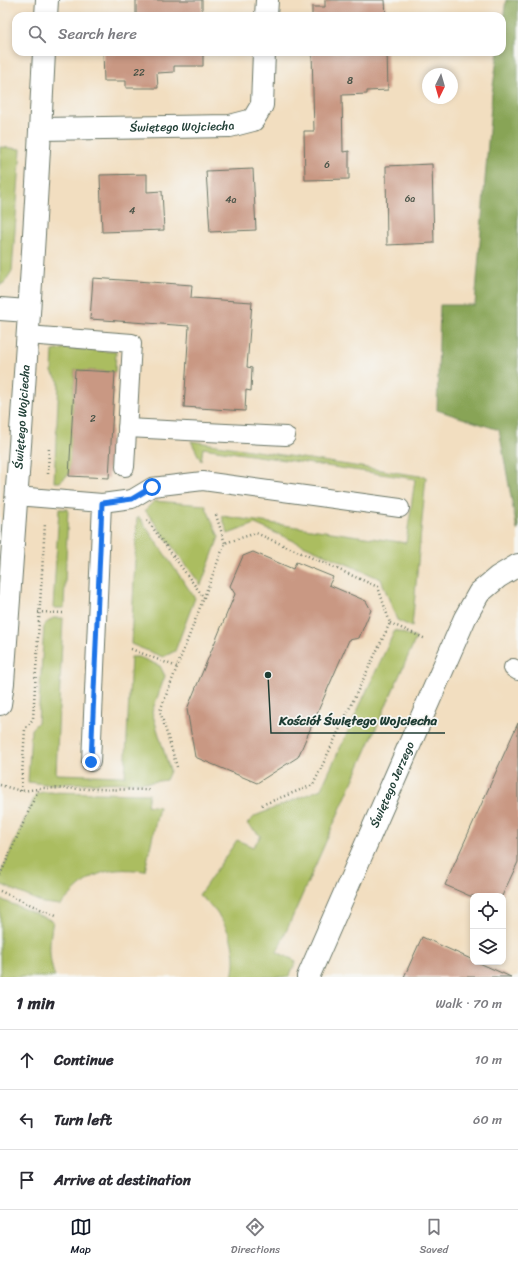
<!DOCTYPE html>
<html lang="en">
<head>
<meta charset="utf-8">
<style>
	:root { --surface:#fff; --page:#f7f7f7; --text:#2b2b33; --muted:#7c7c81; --line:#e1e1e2; --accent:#111827 }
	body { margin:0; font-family:Sriracha,sans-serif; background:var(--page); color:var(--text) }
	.controls { position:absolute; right:12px; bottom:12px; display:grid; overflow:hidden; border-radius:8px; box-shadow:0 2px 6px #0003 }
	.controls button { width:36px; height:36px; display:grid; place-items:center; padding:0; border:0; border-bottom:1px solid var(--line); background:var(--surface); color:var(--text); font:20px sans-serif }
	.compass { position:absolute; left:422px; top:68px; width:36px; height:36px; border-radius:50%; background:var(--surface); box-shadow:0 2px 6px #0003; rotate:185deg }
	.stop { position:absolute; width:12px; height:12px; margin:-9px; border:3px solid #1a73e8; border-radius:50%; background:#fff }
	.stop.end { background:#1a73e8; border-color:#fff; box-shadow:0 1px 4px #0008 }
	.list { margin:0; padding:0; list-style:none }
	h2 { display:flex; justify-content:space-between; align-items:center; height:52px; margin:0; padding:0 16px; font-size:17px }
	h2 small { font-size:13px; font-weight:400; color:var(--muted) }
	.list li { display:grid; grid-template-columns:26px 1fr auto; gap:12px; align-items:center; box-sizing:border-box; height:60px; padding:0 16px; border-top:1px solid var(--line) }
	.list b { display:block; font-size:15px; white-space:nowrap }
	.list em { font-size:13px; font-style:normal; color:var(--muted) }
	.icon { flex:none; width:22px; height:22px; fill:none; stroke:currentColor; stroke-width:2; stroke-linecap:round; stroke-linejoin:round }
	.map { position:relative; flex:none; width:518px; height:977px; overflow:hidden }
	.search { position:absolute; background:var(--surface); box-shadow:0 2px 6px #0003; left:12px; right:12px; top:12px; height:44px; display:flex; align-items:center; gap:10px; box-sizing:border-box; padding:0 14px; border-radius:12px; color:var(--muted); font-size:15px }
	.sheet { height:232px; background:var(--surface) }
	nav { display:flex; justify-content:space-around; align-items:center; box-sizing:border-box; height:56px; border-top:1px solid var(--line); background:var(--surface); font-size:11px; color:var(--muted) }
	nav a { display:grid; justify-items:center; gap:2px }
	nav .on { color:var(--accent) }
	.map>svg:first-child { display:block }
	.green { fill:#abbd61; stroke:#657d4a }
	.forest { fill:#88a457; stroke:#547046 }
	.building { fill:#c99883 }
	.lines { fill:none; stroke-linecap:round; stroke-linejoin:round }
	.service-casing { stroke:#697565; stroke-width:20 }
	.minor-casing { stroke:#697565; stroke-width:24 }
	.path { stroke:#697565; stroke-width:2.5; stroke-dasharray:1 3; stroke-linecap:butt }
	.service { stroke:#fff; stroke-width:18 }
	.minor { stroke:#fff; stroke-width:22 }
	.route { stroke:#1a73e8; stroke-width:5 }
	.labels { text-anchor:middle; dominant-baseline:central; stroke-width:3.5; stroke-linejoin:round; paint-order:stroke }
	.number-label { font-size:10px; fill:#4a5448 }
	.street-label { font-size:12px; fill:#1f3d34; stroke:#f6f6f2 }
	.leader { fill:none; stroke:#1f3d34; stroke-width:1.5 }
	.callout-dot { fill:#1f3d34; stroke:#f6f6f2; stroke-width:1.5 }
	.callout-label { font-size:13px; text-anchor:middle; font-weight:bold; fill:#1f3d34; stroke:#f6f6f2; stroke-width:3.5; stroke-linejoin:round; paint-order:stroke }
</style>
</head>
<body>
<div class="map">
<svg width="518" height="977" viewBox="0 0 518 977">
	<rect width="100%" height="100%" fill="#f6f6f2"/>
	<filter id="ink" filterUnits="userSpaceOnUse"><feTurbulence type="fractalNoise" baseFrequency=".025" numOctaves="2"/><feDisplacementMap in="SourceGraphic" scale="8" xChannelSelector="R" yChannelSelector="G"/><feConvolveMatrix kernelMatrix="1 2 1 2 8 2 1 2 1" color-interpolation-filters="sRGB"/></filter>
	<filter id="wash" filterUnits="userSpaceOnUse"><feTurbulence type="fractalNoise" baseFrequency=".012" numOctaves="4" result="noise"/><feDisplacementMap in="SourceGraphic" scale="16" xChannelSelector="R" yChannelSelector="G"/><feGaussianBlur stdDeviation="0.9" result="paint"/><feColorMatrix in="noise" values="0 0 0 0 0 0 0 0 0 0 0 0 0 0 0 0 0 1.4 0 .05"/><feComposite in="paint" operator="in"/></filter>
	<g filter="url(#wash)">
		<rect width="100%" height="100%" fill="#f2dec0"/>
		<g class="green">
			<path d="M 0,147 L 21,149 L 12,271 L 4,283 L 0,285 Z"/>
			<path d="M 66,348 L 116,352 L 115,372 L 75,370 L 70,473 L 60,482 L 54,482 L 59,382 L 52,372 L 53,351 Z"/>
			<path d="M 191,441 L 426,477 L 412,627 L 397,620 L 381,579 L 255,524 L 228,534 L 222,516 L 406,543 L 415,479 L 203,448 L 201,461 Z"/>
			<path d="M 154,501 L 205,505 L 219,537 L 201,585 L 145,510 Z"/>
			<path d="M 59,509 L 68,509 L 64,608 L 53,608 Z"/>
			<path d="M 139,517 L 195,598 L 175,651 L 163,657 L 131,644 L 137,518 Z"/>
			<path d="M 53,618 L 63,618 L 56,774 L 125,776 L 131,657 L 139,657 L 160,666 L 165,676 L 152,712 L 170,771 L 166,780 L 152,782 L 44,784 L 28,782 L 31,729 L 38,722 L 44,625 Z"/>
			<path d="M 395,630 L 416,638 L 277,952 L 296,961 L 289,977 L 232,977 C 240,945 224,915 199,895 L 237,840 L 253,847 L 261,836 L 247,824 L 255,816 L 321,789 Z"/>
			<path d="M 43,792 L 149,794 L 147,805 L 159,807 L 145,871 C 103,866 89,874 61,905 L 43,903 L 0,884 L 0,875 L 36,794 Z"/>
			<path d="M 0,899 L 53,921 C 49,941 48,958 55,977 L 0,977 Z"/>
		</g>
		<path class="forest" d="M 506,0 L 518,0 L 518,530 L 517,530 L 499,430 L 437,410 L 440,305 L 475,305 L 492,93 L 498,52 L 502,52 L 502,28 Z"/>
		<g id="blocks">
			<g class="building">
				<rect x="136" y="0" width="66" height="16"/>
				<path d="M 325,0 L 385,0 L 386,16 L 312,16 L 312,7 L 325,7 Z"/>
				<path d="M 103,52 L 203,52 L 203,66 L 174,66 L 174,72 L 157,73 L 158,88 L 126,88 L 126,81 L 104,81 Z"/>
				<path d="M 312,52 L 387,52 L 388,90 L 367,91 L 367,94 L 342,95 L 343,152 L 349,151 L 349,179 L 305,180 L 304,131 L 314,131 Z"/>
				<path d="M 432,164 L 434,243 L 387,245 L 386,166 Z"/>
				<path d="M 253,169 L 256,230 L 210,232 L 206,171 Z"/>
				<path d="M 147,174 L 147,192 L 162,191 L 164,230 L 102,232 L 100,175 Z"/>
				<path d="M 93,278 L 192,285 L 191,298 L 252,302 L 247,367 L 252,368 L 251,391 L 246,390 L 245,411 L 184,407 L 189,326 L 90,319 Z"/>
				<path d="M 75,370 L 115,372 L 109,478 L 69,476 Z"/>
				<path d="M 253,552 L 293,569 L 296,562 L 333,577 L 329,585 L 366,601 L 371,610 L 359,638 L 349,640 L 298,757 L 257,783 L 195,757 L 187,709 L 235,594 L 230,586 L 243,556 Z"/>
				<path d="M 518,723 L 518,862 L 502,896 L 470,896 L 445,885 Z"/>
				<path d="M 422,937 L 473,960 L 473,962 L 477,962 L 511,977 L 404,977 Z"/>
			</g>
		</g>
	</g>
	<g filter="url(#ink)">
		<use href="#blocks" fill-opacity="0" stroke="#697565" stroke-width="1"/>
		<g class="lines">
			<g class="service-casing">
				<g id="service">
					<path d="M 27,335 L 132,343 L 125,467"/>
					<path d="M 127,428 L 286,436"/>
					<path d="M 16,496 L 102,503 L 91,762"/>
					<path d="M 102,503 L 132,499 L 152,487 L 203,481 L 400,508"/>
					<path d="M 513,668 L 518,671"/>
				</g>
			</g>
			<g class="minor-casing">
				<g id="minor">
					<path d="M 46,16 L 47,0"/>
					<path d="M 266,16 L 267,0"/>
					<path id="s1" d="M 41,129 L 230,126 L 253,120 L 262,105 L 264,52"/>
					<path d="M 0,309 L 28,311"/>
					<path id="s2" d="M 0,704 L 3,683 C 18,473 34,263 44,52"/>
					<path id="s3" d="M 308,977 L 465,618 L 479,593 L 498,577 L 518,565"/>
				</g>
			</g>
			<g class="path">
				<path d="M 48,474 L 49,447"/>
				<path d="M 216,515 L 225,543"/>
				<path d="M 147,520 L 204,598"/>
				<path d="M 38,612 L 63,613"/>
				<path d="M 390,623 L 426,639"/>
				<path d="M 131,649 L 177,667"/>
				<path d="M 177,767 L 160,711 L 225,543 L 256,533 L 378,587 L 390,623 L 313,785 L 259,806"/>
				<path d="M 0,785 L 21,791 L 38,789"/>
				<path d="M 21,791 L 25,729 L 33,719 L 45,523"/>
				<path d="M 0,875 L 39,788 L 150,790"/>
				<path d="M 0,891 L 56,916"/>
			</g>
			<use href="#service" class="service"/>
			<use href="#minor" class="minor"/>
		</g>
	</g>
	<g class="lines" filter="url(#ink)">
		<path class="route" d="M 91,762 L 102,503 L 132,499 L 152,487"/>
	</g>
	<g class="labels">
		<g class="number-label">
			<text x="139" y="73">22</text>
			<text x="350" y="81">8</text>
			<text x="327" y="165">6</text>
			<text x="410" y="199">6a</text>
			<text x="231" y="200">4a</text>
			<text x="132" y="211">4</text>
			<text x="93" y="419">2</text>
		</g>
		<g class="street-label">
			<text stroke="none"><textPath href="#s1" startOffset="141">Świętego Wojciecha</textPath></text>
			<text stroke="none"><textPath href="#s2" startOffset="288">Świętego Wojciecha</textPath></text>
			<text stroke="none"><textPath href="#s3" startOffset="210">Świętego Jerzego</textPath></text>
		</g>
	</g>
	<path class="leader" d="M268 675L271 733H445"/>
	<circle class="callout-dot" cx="268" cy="675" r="4"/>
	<g class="callout-label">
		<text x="358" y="725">Kościół Świętego Wojciecha</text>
	</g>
</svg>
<div class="controls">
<button><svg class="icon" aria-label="locate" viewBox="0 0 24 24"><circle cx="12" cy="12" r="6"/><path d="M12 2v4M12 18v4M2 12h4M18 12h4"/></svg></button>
<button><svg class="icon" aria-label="layers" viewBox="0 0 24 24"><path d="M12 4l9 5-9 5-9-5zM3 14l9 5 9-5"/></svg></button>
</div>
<svg class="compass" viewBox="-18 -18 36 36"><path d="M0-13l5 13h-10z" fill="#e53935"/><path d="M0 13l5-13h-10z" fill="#7c7c81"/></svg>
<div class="stop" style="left:152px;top:487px"></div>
<div class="stop end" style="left:91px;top:762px"></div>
<div class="search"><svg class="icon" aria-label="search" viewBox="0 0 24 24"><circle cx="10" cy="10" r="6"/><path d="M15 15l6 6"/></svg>Search here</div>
</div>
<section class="sheet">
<h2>1 min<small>Walk · 70 m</small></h2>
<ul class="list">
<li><svg class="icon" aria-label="ahead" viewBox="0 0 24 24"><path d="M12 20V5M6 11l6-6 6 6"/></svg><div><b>Continue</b></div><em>10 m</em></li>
<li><svg class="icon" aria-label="left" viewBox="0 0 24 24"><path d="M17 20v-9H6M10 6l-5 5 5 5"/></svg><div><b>Turn left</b></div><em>60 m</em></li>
<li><svg class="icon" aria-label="arrive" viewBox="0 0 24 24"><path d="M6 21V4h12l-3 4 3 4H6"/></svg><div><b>Arrive at destination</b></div></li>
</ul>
</section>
<nav>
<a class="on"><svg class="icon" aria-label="map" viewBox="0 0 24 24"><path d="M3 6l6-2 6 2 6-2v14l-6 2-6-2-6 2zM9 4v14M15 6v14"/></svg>Map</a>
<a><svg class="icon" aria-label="directions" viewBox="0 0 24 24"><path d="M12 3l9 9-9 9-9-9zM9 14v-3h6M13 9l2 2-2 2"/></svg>Directions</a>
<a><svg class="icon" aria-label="saved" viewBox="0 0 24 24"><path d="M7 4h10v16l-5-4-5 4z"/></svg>Saved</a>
</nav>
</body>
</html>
